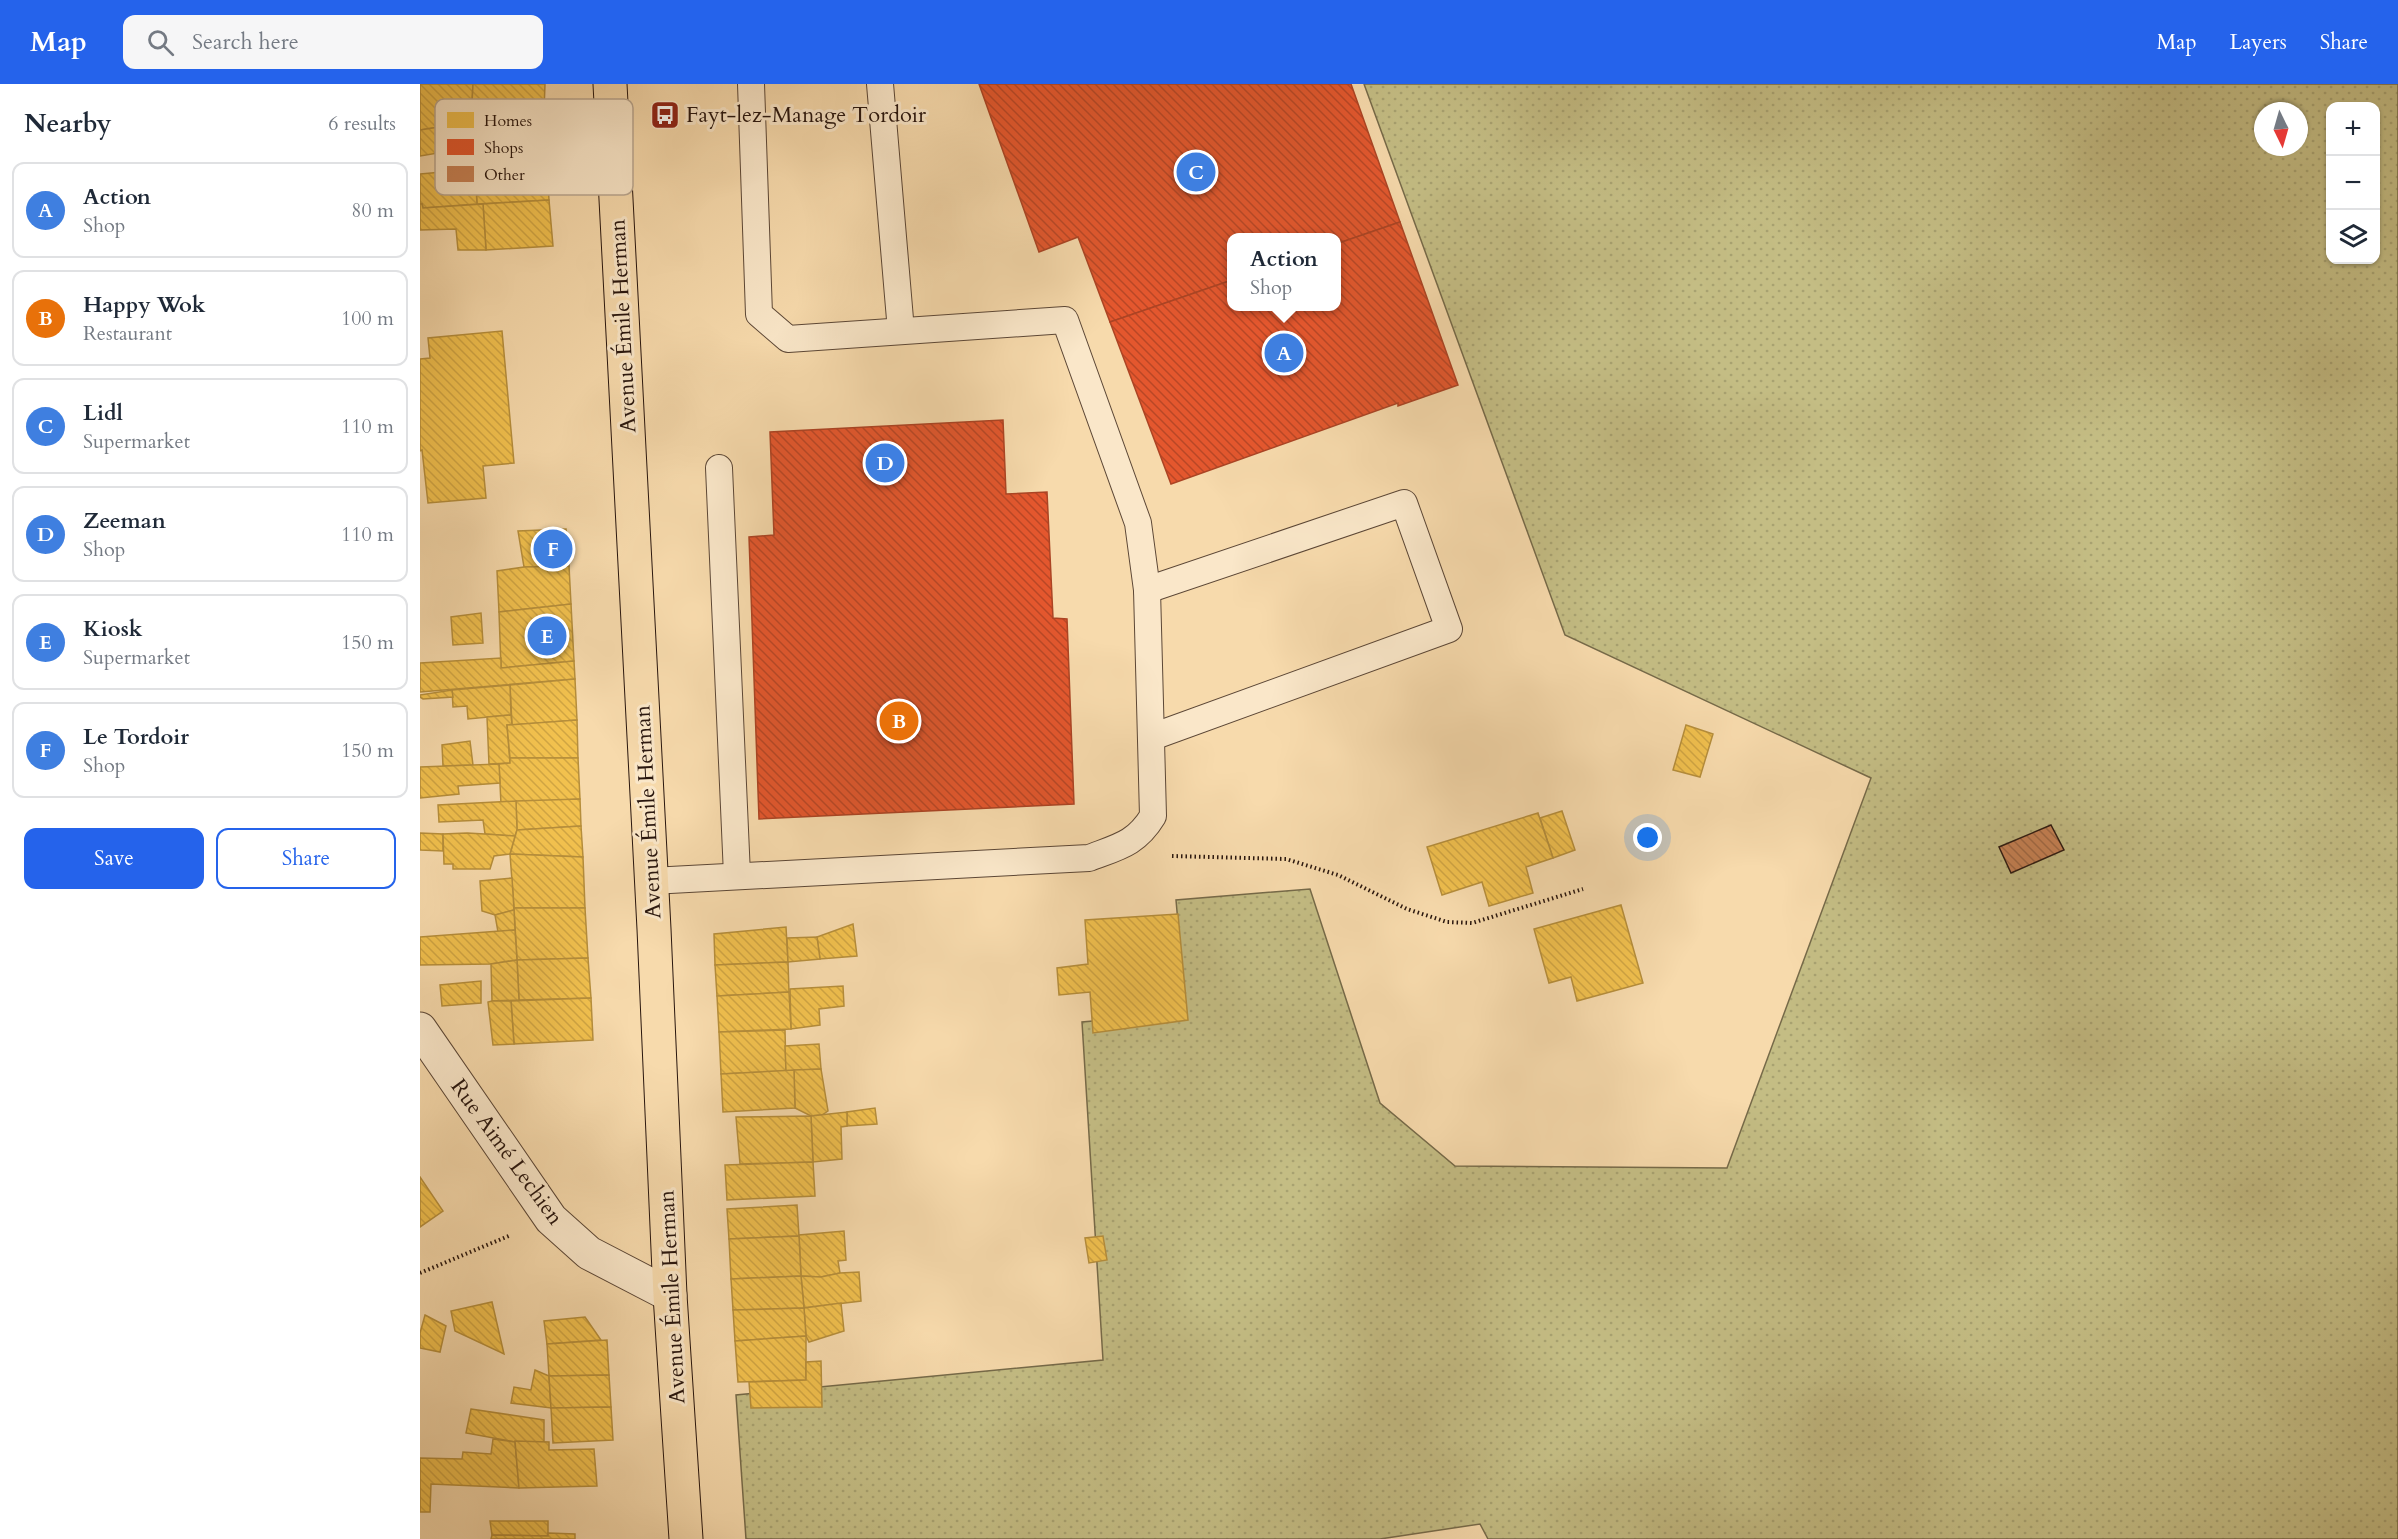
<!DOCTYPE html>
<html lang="en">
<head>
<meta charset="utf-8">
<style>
	:root { --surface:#fff; --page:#f6f6f7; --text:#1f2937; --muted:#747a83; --line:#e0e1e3; --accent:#2563eb }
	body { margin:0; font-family:Cardo,serif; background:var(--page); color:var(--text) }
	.controls { position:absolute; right:18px; top:18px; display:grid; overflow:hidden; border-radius:12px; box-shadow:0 2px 4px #0004 }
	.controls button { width:54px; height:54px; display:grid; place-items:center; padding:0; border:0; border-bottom:2px solid var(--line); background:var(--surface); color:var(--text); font:30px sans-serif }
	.compass { position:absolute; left:1834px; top:18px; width:54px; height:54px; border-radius:50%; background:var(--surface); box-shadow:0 2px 4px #0004; rotate:175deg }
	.you { position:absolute; left:1228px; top:754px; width:21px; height:21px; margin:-15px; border:4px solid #fff; border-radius:50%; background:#1a73e8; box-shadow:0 0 0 9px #1a73e833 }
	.badge { display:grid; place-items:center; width:39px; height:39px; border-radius:50%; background:var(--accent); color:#fff; font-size:20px; font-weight:700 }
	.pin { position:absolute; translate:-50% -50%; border:3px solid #fff; box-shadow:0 2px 6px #0006 }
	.popup { position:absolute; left:807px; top:149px; width:114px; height:78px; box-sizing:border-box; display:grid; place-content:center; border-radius:12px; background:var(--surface); filter:drop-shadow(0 2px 4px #0005); font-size:20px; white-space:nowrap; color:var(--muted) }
	.popup b { font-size:22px; color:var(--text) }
	.popup::after { content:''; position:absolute; left:50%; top:100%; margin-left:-12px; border:12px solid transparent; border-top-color:var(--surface) }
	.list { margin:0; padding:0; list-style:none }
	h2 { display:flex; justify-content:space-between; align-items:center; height:78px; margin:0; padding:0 24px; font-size:26px }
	h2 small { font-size:20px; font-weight:400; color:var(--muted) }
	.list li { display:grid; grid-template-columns:39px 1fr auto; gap:18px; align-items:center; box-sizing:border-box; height:96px; margin:0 12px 12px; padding:0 12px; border:2px solid var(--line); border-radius:12px }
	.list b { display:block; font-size:22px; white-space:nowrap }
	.list p { margin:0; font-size:20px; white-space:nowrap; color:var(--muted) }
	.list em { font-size:20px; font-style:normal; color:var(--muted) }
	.actions { display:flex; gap:12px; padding:18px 24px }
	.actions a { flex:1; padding:14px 0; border:2px solid var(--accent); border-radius:12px; text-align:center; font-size:21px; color:var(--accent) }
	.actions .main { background:var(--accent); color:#fff }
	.icon { flex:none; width:33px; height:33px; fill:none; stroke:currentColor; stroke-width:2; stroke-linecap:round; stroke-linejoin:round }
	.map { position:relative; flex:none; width:1978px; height:1455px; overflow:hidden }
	header { display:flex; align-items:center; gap:36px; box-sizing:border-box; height:84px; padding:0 30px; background:var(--accent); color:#fff }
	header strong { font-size:28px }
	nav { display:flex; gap:33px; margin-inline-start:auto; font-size:21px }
	.search { width:420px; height:54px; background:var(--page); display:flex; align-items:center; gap:15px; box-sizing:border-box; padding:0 21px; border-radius:12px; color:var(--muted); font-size:22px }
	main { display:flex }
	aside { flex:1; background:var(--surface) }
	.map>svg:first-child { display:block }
	.grass { fill:url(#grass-dots); stroke:#766a49; stroke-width:1.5; fill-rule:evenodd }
	.homes { fill:url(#homes-back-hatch); stroke:#b68e3b; stroke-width:1.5 }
	.shops { fill:url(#shops-back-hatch); stroke:#ac4424; stroke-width:1.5 }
	.building { fill:url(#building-back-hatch); stroke:#29160e; stroke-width:1.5 }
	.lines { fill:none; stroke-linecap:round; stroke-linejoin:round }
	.service-casing { stroke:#5c4736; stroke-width:28 }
	.minor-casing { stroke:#5c4736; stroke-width:35 }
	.primary-casing { stroke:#29160e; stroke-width:35 }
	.path { stroke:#29160e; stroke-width:4; stroke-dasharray:1.5 3; stroke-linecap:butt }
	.service { stroke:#fae7c9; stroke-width:26 }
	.minor { stroke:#fae7c9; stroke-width:33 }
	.primary { stroke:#f7daac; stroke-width:33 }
	.labels { text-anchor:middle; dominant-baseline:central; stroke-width:6; stroke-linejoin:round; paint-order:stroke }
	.poi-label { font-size:22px; fill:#29160e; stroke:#fae7c9; text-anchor:start }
	.street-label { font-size:22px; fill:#29160e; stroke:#fae7c9 }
	.key { fill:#fae7c9; stroke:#bba891; stroke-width:1.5 }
	.key-label { font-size:16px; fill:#29160e }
</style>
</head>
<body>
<header>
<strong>Map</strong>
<div class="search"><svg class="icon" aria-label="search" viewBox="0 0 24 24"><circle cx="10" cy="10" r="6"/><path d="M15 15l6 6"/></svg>Search here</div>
<nav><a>Map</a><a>Layers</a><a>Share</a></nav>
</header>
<main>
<aside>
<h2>Nearby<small>6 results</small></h2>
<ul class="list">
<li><span class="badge" style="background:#3f7fe0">A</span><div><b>Action</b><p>Shop</p></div><em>80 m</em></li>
<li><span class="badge" style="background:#e8710a">B</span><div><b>Happy Wok</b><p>Restaurant</p></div><em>100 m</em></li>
<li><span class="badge" style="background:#3f7fe0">C</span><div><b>Lidl</b><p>Supermarket</p></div><em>110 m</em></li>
<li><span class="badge" style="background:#3f7fe0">D</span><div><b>Zeeman</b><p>Shop</p></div><em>110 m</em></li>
<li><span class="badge" style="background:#3f7fe0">E</span><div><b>Kiosk</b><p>Supermarket</p></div><em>150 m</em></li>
<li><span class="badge" style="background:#3f7fe0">F</span><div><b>Le Tordoir</b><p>Shop</p></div><em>150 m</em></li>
</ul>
<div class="actions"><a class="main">Save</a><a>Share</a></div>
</aside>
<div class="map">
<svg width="1978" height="1455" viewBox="0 0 1978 1455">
	<defs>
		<pattern id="grass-dots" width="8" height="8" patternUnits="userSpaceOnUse" patternTransform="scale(1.5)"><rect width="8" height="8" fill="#c4bd84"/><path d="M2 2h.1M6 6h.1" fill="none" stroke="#a8a271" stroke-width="1.8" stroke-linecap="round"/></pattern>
		<pattern id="homes-back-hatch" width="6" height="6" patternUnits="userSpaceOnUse" patternTransform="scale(1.5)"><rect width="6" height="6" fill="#f2c14e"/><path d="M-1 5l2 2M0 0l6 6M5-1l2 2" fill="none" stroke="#d0a543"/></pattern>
		<pattern id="shops-back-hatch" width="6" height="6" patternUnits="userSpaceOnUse" patternTransform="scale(1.5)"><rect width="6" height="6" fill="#e4572e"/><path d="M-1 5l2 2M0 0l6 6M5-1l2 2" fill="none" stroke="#b94726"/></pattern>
		<pattern id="building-back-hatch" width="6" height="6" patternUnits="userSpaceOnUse" patternTransform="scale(1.5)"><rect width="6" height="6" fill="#c98255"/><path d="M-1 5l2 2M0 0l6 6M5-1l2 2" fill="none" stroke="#a36945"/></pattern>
	</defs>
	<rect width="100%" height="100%" fill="#f7daac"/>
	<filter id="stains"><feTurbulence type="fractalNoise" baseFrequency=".00333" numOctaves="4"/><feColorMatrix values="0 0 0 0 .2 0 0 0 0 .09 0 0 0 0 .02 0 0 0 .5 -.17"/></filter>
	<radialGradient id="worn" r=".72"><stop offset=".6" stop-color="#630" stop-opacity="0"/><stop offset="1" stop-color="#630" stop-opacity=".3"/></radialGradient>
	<path class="grass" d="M 944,0 L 1978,0 L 1978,1455 L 1068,1455 L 1060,1440 L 960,1455 L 326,1455 L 316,1311 L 683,1276 L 662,938 L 766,929 L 756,816 L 890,805 L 960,1019 L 1035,1082 L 1307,1084 L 1451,694 L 1145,551 ZM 1910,22 L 1956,22 L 1956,176 L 1910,176 ZM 1843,27 L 1879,27 L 1879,63 L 1843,63 Z"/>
	<g class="homes">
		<path d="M 0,0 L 53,0 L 51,38 L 0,46 Z"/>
		<path d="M 53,0 L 125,0 L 124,27 L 51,38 Z"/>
		<path d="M 124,27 L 125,45 L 77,47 L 77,33 Z"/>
		<path d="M 51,38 L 54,63 L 0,72 L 0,46 Z"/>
		<path d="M 125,45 L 127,82 L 55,85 L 53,49 Z"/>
		<path d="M 127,82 L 129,116 L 57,120 L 55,85 Z"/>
		<path d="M 55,85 L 57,120 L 3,124 L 2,120 L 0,120 L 0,90 Z"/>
		<path d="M 129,116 L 133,162 L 66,166 L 63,120 Z"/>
		<path d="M 0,120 L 2,120 L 3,124 L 63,120 L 66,166 L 38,166 L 36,145 L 0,146 Z"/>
		<path d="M 82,247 L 94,379 L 63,382 L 66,414 L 8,419 L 2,366 L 0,367 L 0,275 L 10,274 L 8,254 Z"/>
		<path d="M 146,445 L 149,482 L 104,483 L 98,447 Z"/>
		<path d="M 149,482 L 151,520 L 79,528 L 77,487 L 104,483 Z"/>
		<path d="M 151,520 L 154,577 L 81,584 L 79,528 Z"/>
		<path d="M 61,529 L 63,559 L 33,561 L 31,533 Z"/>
		<path d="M 81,574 L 81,584 L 154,577 L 155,595 L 0,608 L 0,579 Z"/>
		<path d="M 155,595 L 157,636 L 92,641 L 90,601 Z"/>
		<path d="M 90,601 L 91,631 L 48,635 L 47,622 L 33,623 L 32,606 Z"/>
		<path d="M 32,606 L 33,613 L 3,615 L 0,613 L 0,611 Z"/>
		<path d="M 91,631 L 92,641 L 87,641 L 90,679 L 69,680 L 67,633 Z"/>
		<path d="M 157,636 L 158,674 L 90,674 L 87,641 Z"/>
		<path d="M 1266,641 L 1293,650 L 1280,693 L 1253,686 Z"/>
		<path d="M 50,657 L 53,681 L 23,682 L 22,661 Z"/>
		<path d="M 90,674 L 158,674 L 160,715 L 81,720 L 79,680 L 90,679 Z"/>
		<path d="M 79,680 L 80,699 L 38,702 L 39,710 L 0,714 L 0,683 Z"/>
		<path d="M 160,715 L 161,742 L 97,746 L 96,717 Z"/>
		<path d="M 96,717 L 97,746 L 95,752 L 65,750 L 63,736 L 19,738 L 18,721 Z"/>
		<path d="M 1142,727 L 1155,766 L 1133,774 L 1120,734 Z"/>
		<path d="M 1118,729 L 1133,774 L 1106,783 L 1113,809 L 1069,822 L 1062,798 L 1022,811 L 1007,763 Z"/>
		<path d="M 161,742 L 163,773 L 90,770 L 97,746 Z"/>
		<path d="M 0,749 L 23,750 L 23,767 L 0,766 Z"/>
		<path d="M 47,749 L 65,750 L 95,752 L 90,770 L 74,772 L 70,785 L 33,785 L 33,780 L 24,780 L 23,750 Z"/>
		<path d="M 90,770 L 163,773 L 165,824 L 94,824 Z"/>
		<path d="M 92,794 L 94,826 L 75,831 L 62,827 L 60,797 Z"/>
		<path d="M 1201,821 L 1223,899 L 1157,917 L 1151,893 L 1129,899 L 1114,845 Z"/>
		<path d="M 94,824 L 165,824 L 168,874 L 97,876 Z"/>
		<path d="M 94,826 L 95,846 L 78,848 L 75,831 Z"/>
		<path d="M 758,830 L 768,936 L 673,949 L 670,908 L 639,911 L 637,884 L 668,880 L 665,836 Z"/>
		<path d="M 433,840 L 437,872 L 400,875 L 397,853 Z"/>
		<path d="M 366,843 L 368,878 L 295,881 L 294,850 Z"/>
		<path d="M 95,846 L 97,876 L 71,880 L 0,881 L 0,853 Z"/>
		<path d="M 397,853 L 400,875 L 368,878 L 367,854 Z"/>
		<path d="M 168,874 L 171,914 L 99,916 L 97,876 Z"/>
		<path d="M 97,876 L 99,916 L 72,917 L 71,880 Z"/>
		<path d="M 368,878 L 369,908 L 297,912 L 295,881 Z"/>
		<path d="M 61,897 L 61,919 L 22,922 L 20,901 Z"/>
		<path d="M 423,902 L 424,922 L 399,925 L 400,941 L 371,945 L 370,905 Z"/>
		<path d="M 369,908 L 371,945 L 299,948 L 297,912 Z"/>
		<path d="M 171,914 L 173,956 L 94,960 L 91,917 Z"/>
		<path d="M 72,917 L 91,917 L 94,960 L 73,961 L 68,918 Z"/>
		<path d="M 365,946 L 366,987 L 301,990 L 299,948 Z"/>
		<path d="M 399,960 L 401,985 L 366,987 L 365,962 Z"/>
		<path d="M 401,985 L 408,1027 L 402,1031 L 391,1032 L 375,1024 L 374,986 Z"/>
		<path d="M 374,986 L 375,1024 L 303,1028 L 301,990 Z"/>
		<path d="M 455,1024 L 457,1040 L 427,1042 L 427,1028 Z"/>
		<path d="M 427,1028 L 427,1042 L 421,1043 L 422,1075 L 393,1078 L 391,1032 Z"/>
		<path d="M 391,1032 L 393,1078 L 320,1080 L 316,1033 Z"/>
		<path d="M 393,1078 L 395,1112 L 307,1116 L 305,1081 Z"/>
		<path d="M 0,1093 L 23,1127 L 0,1143 Z"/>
		<path d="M 377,1121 L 379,1152 L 309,1155 L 307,1125 Z"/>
		<path d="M 424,1147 L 426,1176 L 418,1177 L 420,1189 L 401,1193 L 381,1192 L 379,1151 Z"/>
		<path d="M 379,1152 L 381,1192 L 311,1195 L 309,1155 Z"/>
		<path d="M 683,1152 L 687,1176 L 669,1179 L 665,1154 Z"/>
		<path d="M 439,1188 L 441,1217 L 384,1224 L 381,1192 L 401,1193 L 420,1189 Z"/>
		<path d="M 381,1192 L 384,1224 L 313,1226 L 311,1195 Z"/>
		<path d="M 72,1218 L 84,1270 L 35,1247 L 31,1227 Z"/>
		<path d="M 421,1219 L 424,1247 L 389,1258 L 386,1252 L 384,1224 Z"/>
		<path d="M 384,1224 L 386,1252 L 315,1257 L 313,1226 Z"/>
		<path d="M 5,1231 L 26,1242 L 20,1268 L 0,1264 L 0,1249 Z"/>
		<path d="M 165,1233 L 181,1256 L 127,1260 L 124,1237 Z"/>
		<path d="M 386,1252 L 386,1296 L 318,1298 L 315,1257 Z"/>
		<path d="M 187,1256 L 189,1291 L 129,1292 L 127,1260 Z"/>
		<path d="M 401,1277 L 402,1323 L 331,1324 L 329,1298 L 386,1296 L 386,1278 Z"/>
		<path d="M 115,1286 L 129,1292 L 131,1324 L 91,1319 L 94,1303 L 111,1306 Z"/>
		<path d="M 189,1291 L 191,1323 L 131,1324 L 129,1292 Z"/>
		<path d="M 191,1323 L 193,1356 L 133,1359 L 131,1324 Z"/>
		<path d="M 51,1325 L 124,1336 L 124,1358 L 95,1358 L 46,1349 Z"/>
		<path d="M 73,1355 L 95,1358 L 99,1404 L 11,1400 L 10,1428 L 0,1428 L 0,1374 L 42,1375 L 43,1368 L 71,1370 Z"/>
		<path d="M 95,1357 L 129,1358 L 129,1366 L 174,1365 L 177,1402 L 99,1404 Z"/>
		<path d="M 70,1437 L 128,1437 L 128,1452 L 72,1451 Z"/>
		<path d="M 128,1449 L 155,1450 L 155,1455 L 71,1455 L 72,1451 L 128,1452 Z"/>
	</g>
	<g class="shops">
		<path d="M 559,0 L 931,0 L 980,138 L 916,160 L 916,154 L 812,154 L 812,196 L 690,238 L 658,153 L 619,168 Z"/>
		<path d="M 980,138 L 1038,301 L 978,322 L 978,319 L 751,400 L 690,238 L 812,196 L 812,222 L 916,222 L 916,160 Z"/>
		<path d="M 583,336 L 586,410 L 627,408 L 633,534 L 647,535 L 654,720 L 339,735 L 329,453 L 354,451 L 350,348 Z"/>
	</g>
	<path class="building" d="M 1631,741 L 1644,766 L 1591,789 L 1579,763 Z"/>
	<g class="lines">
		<g class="service-casing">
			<g id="service">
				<path d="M 460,0 L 481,247"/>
				<path d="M 299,384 L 317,791"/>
				<path d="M 727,506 L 984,419 L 1029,545 L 732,653"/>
				<path d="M 231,797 L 669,774 C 698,763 716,760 733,732 L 727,506 L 718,439 L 645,236 L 368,255 L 339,230 L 331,0"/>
			</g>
		</g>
		<g class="minor-casing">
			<path id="minor" d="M 0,945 L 131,1135 L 169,1169 L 250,1211"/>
		</g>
		<g class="primary-casing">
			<path id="primary" d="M 190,0 L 234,845 L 250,1211 L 266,1455"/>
		</g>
		<g class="path">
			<path d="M 752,772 L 866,775 L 918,791 L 987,825 L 1027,838 L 1052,839 L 1163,805"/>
			<path d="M 0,1189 L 91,1151"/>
		</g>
		<use href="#service" class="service"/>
		<use href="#minor" class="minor"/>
		<use href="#primary" class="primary"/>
	</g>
	<defs>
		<g id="bus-square" transform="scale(1.5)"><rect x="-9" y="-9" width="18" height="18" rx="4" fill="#8f2418" stroke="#fae7c9"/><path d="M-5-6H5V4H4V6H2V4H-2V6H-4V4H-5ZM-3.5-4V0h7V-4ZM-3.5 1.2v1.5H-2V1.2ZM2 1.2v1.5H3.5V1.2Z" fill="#fff"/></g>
	</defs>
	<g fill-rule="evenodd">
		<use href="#bus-square" x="245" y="31"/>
	</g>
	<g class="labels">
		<g class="poi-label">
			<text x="266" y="31">Fayt-lez-Manage Tordoir</text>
		</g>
		<g class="street-label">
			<text transform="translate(203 242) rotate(-93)">Avenue Émile Herman</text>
			<text transform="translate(228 728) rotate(-93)">Avenue Émile Herman</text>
			<text transform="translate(87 1068) rotate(54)">Rue Aimé Lechien</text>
			<text transform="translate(252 1213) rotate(-93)">Avenue Émile Herman</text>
		</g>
	</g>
	<rect x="15" y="15" width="198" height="96" rx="9" class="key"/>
	<rect x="27" y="28" width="27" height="16" fill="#f2c14e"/>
	<rect x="27" y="55" width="27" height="16" fill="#e4572e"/>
	<rect x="27" y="82" width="27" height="16" fill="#c98255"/>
	<g class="key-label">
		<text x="64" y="42">Homes</text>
		<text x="64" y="69">Shops</text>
		<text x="64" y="96">Other</text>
	</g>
	<rect width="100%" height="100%" filter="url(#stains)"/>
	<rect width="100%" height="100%" fill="url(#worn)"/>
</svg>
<div class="controls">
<button>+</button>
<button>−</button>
<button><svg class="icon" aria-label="layers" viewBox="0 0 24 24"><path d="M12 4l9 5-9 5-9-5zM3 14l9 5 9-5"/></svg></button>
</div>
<svg class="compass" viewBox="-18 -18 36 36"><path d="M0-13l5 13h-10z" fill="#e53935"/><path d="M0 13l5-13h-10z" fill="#747a83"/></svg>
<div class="you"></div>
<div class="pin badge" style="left:864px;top:269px;background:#3f7fe0">A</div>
<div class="popup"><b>Action</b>Shop</div>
<div class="pin badge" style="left:479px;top:637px;background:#e8710a">B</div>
<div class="pin badge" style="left:776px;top:88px;background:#3f7fe0">C</div>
<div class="pin badge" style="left:465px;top:379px;background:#3f7fe0">D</div>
<div class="pin badge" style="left:127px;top:552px;background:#3f7fe0">E</div>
<div class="pin badge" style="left:133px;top:465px;background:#3f7fe0">F</div>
</div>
</main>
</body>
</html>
